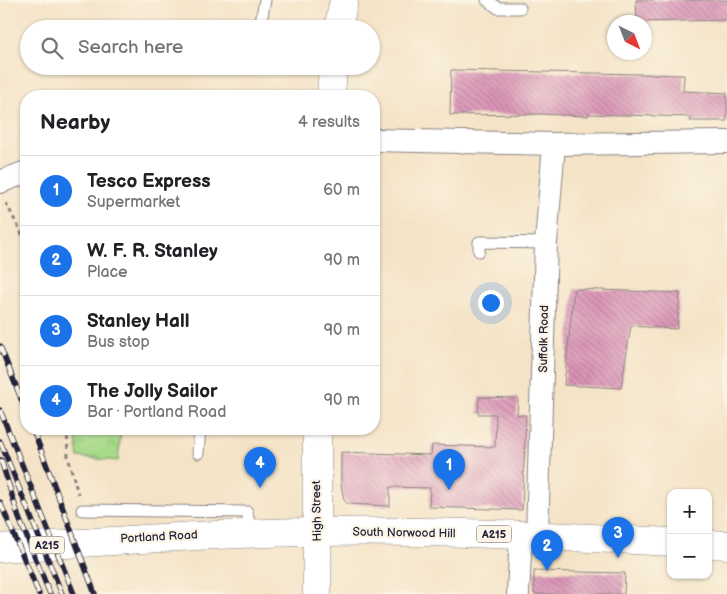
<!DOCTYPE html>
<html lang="en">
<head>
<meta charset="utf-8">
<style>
	:root { --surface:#fff; --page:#f6f6f6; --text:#202124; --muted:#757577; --line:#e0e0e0; --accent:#1a73e8 }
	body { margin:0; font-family:"Balsamiq Sans",sans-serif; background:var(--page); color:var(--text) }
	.controls { position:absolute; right:15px; bottom:15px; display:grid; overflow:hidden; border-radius:10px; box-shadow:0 1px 4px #0004 }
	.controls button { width:45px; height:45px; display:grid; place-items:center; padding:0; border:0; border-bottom:1px solid var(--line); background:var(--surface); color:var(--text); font:25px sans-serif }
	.compass { position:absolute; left:607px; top:15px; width:45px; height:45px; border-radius:50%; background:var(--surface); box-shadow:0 1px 4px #0004; rotate:138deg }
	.you { position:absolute; left:490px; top:302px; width:18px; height:18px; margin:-12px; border:4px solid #fff; border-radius:50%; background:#1a73e8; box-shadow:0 0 0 8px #1a73e833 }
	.badge { display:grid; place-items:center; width:32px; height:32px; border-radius:50%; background:var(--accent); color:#fff; font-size:16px; font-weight:700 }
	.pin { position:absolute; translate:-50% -41px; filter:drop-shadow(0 1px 2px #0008) }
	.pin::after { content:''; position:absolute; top:26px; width:18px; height:15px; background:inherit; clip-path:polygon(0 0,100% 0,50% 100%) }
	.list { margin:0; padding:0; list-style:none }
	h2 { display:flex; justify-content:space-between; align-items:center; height:65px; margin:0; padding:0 20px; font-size:21px }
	h2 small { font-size:16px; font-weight:400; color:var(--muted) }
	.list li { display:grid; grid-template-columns:32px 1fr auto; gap:15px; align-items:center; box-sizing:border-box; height:70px; padding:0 20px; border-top:1px solid var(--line) }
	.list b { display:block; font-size:19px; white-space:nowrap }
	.list p { margin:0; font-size:16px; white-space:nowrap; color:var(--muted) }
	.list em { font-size:16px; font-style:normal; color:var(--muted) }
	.icon { flex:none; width:28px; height:28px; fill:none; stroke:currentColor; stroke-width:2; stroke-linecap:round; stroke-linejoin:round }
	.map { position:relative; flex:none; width:727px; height:594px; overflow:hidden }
	.search { position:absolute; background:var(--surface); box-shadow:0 1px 4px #0004; left:20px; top:20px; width:360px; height:55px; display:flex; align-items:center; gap:12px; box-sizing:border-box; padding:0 18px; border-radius:28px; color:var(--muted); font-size:19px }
	.panel { position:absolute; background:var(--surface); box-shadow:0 1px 4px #0004; left:20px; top:90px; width:360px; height:345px; border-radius:20px }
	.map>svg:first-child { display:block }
	.grass { fill:url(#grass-tufts); stroke:#647e62 }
	.building { fill:url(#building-back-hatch) }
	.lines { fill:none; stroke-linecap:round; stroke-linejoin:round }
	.service-casing { stroke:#8b8280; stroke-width:13 }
	.minor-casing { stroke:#8b8280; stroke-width:24 }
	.primary-casing { stroke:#8b8280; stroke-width:29 }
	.path { stroke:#8b8280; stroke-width:3; stroke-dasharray:4 4; stroke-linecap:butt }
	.service { stroke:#fff; stroke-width:11 }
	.minor { stroke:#fff; stroke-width:22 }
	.primary { stroke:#fff; stroke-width:28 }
	.rail-casing { stroke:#22223b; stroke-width:5.5 }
	.rail { stroke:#fcf5e5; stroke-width:4; stroke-dasharray:11; stroke-linecap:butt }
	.labels { text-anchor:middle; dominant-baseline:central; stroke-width:4.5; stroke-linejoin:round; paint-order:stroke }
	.shield { fill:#fcf5e5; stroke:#63616e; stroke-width:1 }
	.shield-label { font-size:11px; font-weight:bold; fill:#22223b }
	.street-label { font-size:12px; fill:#22223b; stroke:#fcf5e5 }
</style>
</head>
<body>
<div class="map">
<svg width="727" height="594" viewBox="0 0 727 594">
	<defs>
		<pattern id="grass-tufts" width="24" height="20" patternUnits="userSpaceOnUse" patternTransform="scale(1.25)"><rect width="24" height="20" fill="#a6d988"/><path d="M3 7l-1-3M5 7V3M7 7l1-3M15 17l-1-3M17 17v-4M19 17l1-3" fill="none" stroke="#8fba76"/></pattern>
		<pattern id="building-back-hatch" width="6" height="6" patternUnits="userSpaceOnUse" patternTransform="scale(1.25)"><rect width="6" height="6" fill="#db95b7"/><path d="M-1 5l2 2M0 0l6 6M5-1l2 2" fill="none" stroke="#b17996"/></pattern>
	</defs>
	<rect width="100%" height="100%" fill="#fcf5e5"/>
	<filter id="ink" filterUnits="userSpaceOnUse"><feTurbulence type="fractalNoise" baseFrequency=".02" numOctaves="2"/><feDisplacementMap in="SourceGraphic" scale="10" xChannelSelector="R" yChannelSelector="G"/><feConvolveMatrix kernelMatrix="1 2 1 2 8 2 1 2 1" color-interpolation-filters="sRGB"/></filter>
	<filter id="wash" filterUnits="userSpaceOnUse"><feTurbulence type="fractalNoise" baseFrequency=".0096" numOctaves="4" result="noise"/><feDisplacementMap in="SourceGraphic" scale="20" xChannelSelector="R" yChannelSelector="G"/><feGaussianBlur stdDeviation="1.12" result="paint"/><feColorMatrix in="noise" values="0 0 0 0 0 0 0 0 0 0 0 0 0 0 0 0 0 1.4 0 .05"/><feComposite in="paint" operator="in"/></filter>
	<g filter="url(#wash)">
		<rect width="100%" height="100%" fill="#f4e3c6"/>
		<path class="grass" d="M 75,429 L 121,429 L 118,461 L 78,457 Z"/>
		<g id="blocks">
			<g class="building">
				<path d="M 636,0 L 727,0 L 727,20 L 637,22 Z"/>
				<path d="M 451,70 L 684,75 L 683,91 L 727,93 L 727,121 L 690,121 L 691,117 L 588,114 L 588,116 L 540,114 L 450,115 Z"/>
				<path d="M 574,289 L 680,293 L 677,329 L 631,326 L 621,388 L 564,385 Z"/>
				<path d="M 479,397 L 518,398 L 517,415 L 526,415 L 522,510 L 429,507 L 430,488 L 390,487 L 390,506 L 348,504 L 344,500 L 341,485 L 341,452 L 431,455 L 432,445 L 495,447 L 496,414 L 478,414 Z"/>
				<path d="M 534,571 L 625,573 L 624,594 L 534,594 Z"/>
			</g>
		</g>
	</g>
	<g filter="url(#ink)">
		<use href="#blocks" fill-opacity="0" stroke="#8b8280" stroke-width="1"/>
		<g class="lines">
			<g class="service-casing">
				<g id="service">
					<path d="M 487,0 L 498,8 L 520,8"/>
					<path d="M 255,29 L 261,21 L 265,0"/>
					<path d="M 479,251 L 479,242 L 546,243"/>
					<path d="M 198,453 L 200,429"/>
					<path d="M 82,510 L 247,512 L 251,533"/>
				</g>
			</g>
			<g class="minor-casing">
				<g id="minor">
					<path d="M 374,140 L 554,144 L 727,142"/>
					<path d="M 0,182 L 26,172"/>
					<path d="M 537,535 L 546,243 L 554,144"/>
					<path d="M 518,594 L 521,534"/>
				</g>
			</g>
			<g class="primary-casing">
				<g id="primary">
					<path d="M 338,29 L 344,0"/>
					<path d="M 331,96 L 333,66"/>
					<path d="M 317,429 L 317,594"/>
					<path d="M 708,544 L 727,545"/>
					<path d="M 0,548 C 105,542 211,533 316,532 C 435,530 553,536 671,542"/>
				</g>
			</g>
			<g class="path">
				<path d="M 6,203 L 26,242"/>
				<path d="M 67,429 L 68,457 L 78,494"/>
			</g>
			<use href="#service" class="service"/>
			<use href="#minor" class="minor"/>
			<use href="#primary" class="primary"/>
			<g class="rail-casing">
				<g id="rail">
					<path d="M 0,346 L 26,411"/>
					<path d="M 0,410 L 74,594"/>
					<path d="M 33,429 L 95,594"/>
					<path d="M 0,441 L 62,594"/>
					<path d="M 1,460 L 19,518 L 50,594"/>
					<path d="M 0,502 L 39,594"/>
				</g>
			</g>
			<use href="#rail" class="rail"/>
		</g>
	</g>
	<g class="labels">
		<g class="shield">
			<rect x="476.5" y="525.5" width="35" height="17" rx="4"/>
			<rect x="29.5" y="536.5" width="35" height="17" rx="4"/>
		</g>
		<g class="shield-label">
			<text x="494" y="534">A215</text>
			<text x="47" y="545">A215</text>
		</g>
		<g class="street-label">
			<text transform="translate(544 339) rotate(-89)">Suffolk Road</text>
			<text transform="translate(317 511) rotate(-91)">High Street</text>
			<text transform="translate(404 533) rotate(1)">South Norwood Hill</text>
			<text transform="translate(159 537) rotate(-3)">Portland Road</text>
		</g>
	</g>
</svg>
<div class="controls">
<button>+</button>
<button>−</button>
</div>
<svg class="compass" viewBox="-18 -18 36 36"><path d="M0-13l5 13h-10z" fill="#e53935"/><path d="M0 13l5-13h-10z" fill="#757577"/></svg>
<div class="you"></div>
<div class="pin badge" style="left:449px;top:490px">1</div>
<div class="pin badge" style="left:547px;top:571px">2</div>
<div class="pin badge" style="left:618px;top:558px">3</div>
<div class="pin badge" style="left:260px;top:488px">4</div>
<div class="search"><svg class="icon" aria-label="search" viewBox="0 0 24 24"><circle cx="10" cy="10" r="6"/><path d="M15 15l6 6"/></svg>Search here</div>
<section class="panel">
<h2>Nearby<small>4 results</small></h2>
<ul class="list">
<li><span class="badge">1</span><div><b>Tesco Express</b><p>Supermarket</p></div><em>60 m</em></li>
<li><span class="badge">2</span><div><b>W. F. R. Stanley</b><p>Place</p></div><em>90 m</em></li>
<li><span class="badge">3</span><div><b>Stanley Hall</b><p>Bus stop</p></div><em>90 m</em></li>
<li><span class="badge">4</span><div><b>The Jolly Sailor</b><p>Bar · Portland Road</p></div><em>90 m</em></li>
</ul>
</section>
</div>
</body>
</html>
